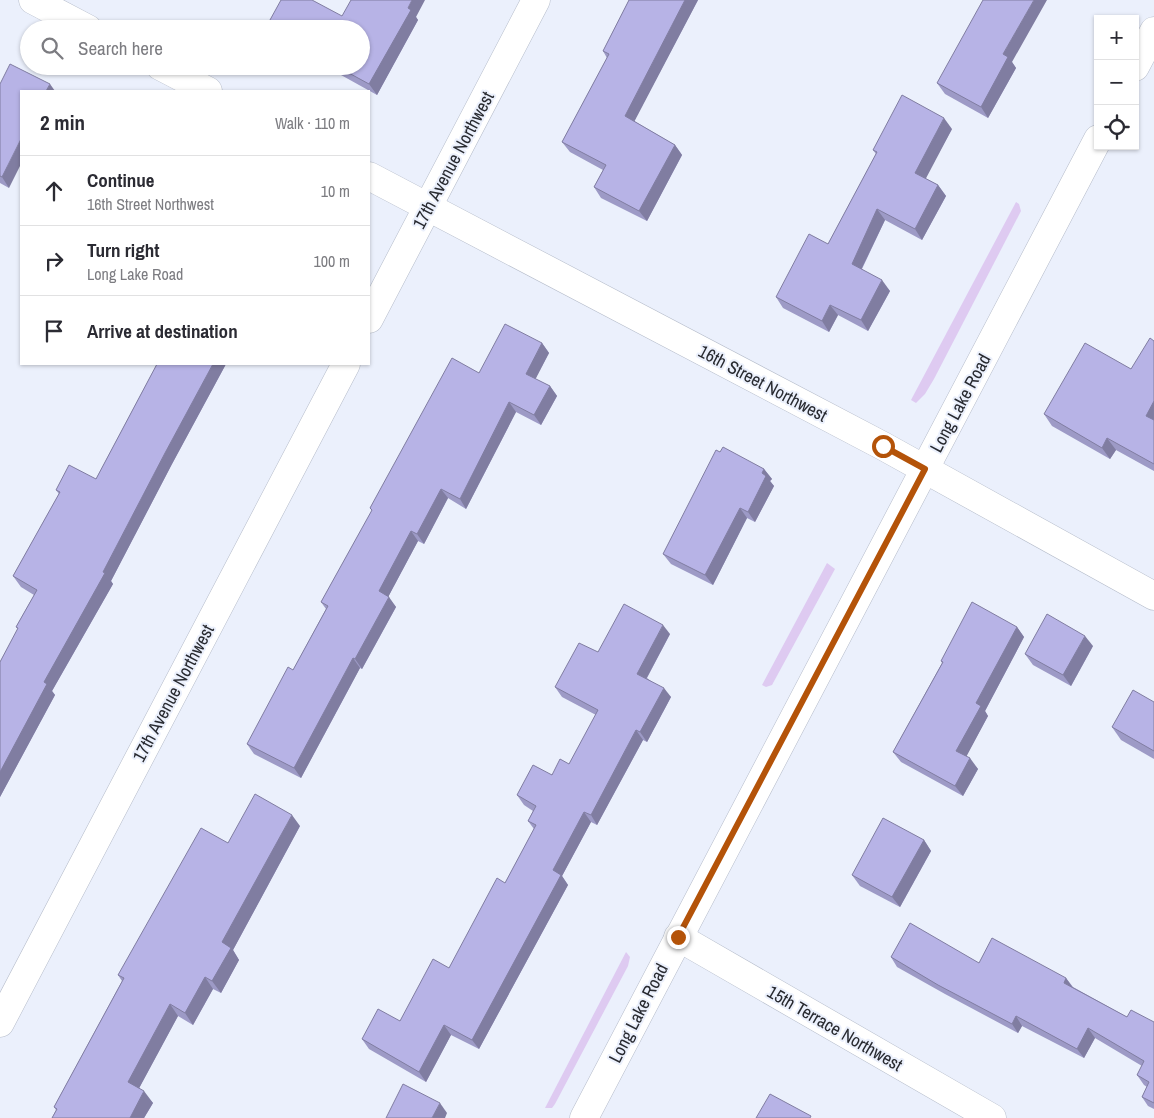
<!DOCTYPE html>
<html lang="en">
<head>
<meta charset="utf-8">
<style>
	:root { --surface:#fff; --page:#f2f2f3; --text:#2b2b33; --muted:#7c7c81; --line:#e1e1e2 }
	body { margin:0; font-family:"Archivo Narrow",sans-serif; background:var(--page); color:var(--text) }
	.controls { position:absolute; right:15px; top:15px; display:grid; overflow:hidden; border-radius:0px; box-shadow:0 1px 4px #0004 }
	.controls button { width:45px; height:45px; display:grid; place-items:center; padding:0; border:0; border-bottom:1px solid var(--line); background:var(--surface); color:var(--text); font:25px sans-serif }
	.stop { position:absolute; width:15px; height:15px; margin:-11px; border:4px solid #b45309; border-radius:50%; background:#fff }
	.stop.end { background:#b45309; border-color:#fff; box-shadow:0 1px 5px #0008 }
	.list { margin:0; padding:0; list-style:none }
	h2 { display:flex; justify-content:space-between; align-items:center; height:65px; margin:0; padding:0 20px; font-size:21px }
	h2 small { font-size:16px; font-weight:400; color:var(--muted) }
	.list li { display:grid; grid-template-columns:32px 1fr auto; gap:15px; align-items:center; box-sizing:border-box; height:70px; padding:0 20px; border-top:1px solid var(--line) }
	.list b { display:block; font-size:19px; white-space:nowrap }
	.list p { margin:0; font-size:16px; white-space:nowrap; color:var(--muted) }
	.list em { font-size:16px; font-style:normal; color:var(--muted) }
	.icon { flex:none; width:28px; height:28px; fill:none; stroke:currentColor; stroke-width:2; stroke-linecap:round; stroke-linejoin:round }
	.map { position:relative; flex:none; width:1154px; height:1118px; overflow:hidden }
	.search { position:absolute; background:var(--surface); box-shadow:0 1px 4px #0004; left:20px; top:20px; width:350px; height:55px; display:flex; align-items:center; gap:12px; box-sizing:border-box; padding:0 18px; border-radius:28px; color:var(--muted); font-size:19px }
	.panel { position:absolute; background:var(--surface); box-shadow:0 1px 4px #0004; left:20px; top:90px; width:350px; height:275px; border-radius:0px }
	.map>svg:first-child { display:block }
	.green { fill:#decaf1 }
	.lines { fill:none; stroke-linecap:round; stroke-linejoin:round }
	.minor-casing { stroke:#b5bcca; stroke-width:29 }
	.minor { stroke:#fff; stroke-width:28 }
	.wall { fill:#9d9ac6 }
	.shaded-wall { fill:#807da1 }
	.building { fill:#b7b3e6; stroke:#807da1 }
	.route { stroke:#b45309; stroke-width:6 }
	.labels { text-anchor:middle; dominant-baseline:central; stroke-width:4; stroke-linejoin:round; paint-order:stroke }
	.street-label { font-size:18px; fill:#282a30; stroke:#ebf0fc }
</style>
</head>
<body>
<div class="map">
<svg width="1154" height="1118" viewBox="0 0 1154 1118">
	<rect width="100%" height="100%" fill="#ebf0fc"/>
	<g class="green">
		<path d="M 1016,202 L 1019,204 L 1021,211 L 934,379 L 925,394 L 916,403 L 911,400 Z"/>
		<path d="M 827,563 L 835,569 L 772,685 L 766,687 L 762,685 Z"/>
		<path d="M 626,952 L 630,957 L 628,966 L 555,1104 L 552,1108 L 545,1108 Z"/>
	</g>
	<g class="lines">
		<g class="minor-casing">
			<g id="minor">
				<path d="M 33,0 L 88,29"/>
				<path d="M 160,66 L 208,91"/>
				<path d="M 1135,67 L 1154,31"/>
				<path d="M 369,176 L 883,446 L 1154,596"/>
				<path d="M 369,319 L 536,0"/>
				<path d="M 678,937 L 992,1118"/>
				<path d="M 0,1023 L 346,364"/>
				<path d="M 584,1118 L 1098,139"/>
			</g>
		</g>
		<use href="#minor" class="minor"/>
	</g>
	<g class="wall">
		<path d="M 629,0 L 698,0 L 634,121 L 675,145 L 682,155 L 647,221 L 601,198 L 594,187 L 603,170 L 570,152 L 562,142 L 607,58 L 603,51 Z"/>
		<path d="M 342,16 L 416,17 L 418,20 L 377,95 L 332,70 L 330,74 L 316,66 L 361,66 Z"/>
		<path d="M 1012,62 L 1016,68 L 988,118 L 945,94 L 937,83 Z"/>
		<path d="M 0,84 L 9,188 L 0,183 Z"/>
		<path d="M 952,129 L 925,178 L 938,185 L 946,196 L 922,240 L 885,220 L 862,269 L 890,291 L 868,331 L 838,315 L 829,332 L 783,308 L 776,297 L 828,244 L 876,154 L 873,150 Z"/>
		<path d="M 1154,341 L 1154,471 L 1116,450 L 1110,459 L 1052,426 L 1044,414 L 1131,369 Z"/>
		<path d="M 542,343 L 549,353 L 535,379 L 550,386 L 557,396 L 541,425 L 516,412 L 466,509 L 448,498 L 424,544 L 418,541 L 388,597 L 396,607 L 362,669 L 360,668 L 301,778 L 254,754 L 247,744 L 293,670 L 326,609 L 321,602 L 372,511 L 370,508 L 479,373 Z"/>
		<path d="M 157,364 L 226,364 L 172,464 L 111,581 L 113,584 L 52,691 L 55,695 L 0,797 L 0,662 L 18,629 L 16,627 L 34,595 L 21,587 L 13,576 L 59,494 L 56,490 L 96,479 Z"/>
		<path d="M 720,452 L 764,469 L 772,479 L 770,481 L 774,486 L 755,522 L 747,518 L 713,585 L 671,564 L 663,554 Z"/>
		<path d="M 1017,627 L 1024,637 L 985,711 L 988,716 L 966,756 L 978,769 L 963,796 L 901,762 L 893,752 L 942,663 L 941,661 Z"/>
		<path d="M 670,634 L 647,678 L 671,697 L 647,742 L 643,740 L 597,825 L 591,822 L 562,876 L 568,885 L 479,1049 L 451,1035 L 426,1082 L 369,1049 L 362,1039 L 400,1021 L 449,968 L 505,883 L 534,829 L 528,821 L 533,811 L 524,805 L 517,795 L 569,764 L 596,715 L 562,697 L 555,687 L 598,652 Z"/>
		<path d="M 1093,646 L 1071,686 L 1033,665 L 1025,654 Z"/>
		<path d="M 1154,702 L 1154,759 L 1121,740 L 1112,727 Z"/>
		<path d="M 300,826 L 233,950 L 239,960 L 221,993 L 213,989 L 193,1025 L 178,1016 L 139,1088 L 153,1103 L 144,1118 L 52,1118 L 56,1110 L 54,1107 L 122,981 L 118,975 L 228,843 Z"/>
		<path d="M 924,840 L 931,851 L 900,907 L 860,886 L 852,875 Z"/>
		<path d="M 891,957 L 979,963 L 1066,978 L 1073,987 L 1127,1017 L 1154,1022 L 1154,1109 L 1148,1106 L 1142,1097 L 1147,1087 L 1144,1085 L 1137,1075 L 1142,1066 L 1095,1038 L 1084,1058 L 1022,1026 L 1018,1033 L 945,994 L 897,967 Z"/>
	</g>
	<g class="shaded-wall">
		<path d="M 412,0 L 425,0 L 416,17 L 418,20 L 377,95 L 369,84 Z"/>
		<path d="M 685,0 L 698,0 L 632,126 L 625,116 Z"/>
		<path d="M 1034,0 L 1047,0 L 1012,62 L 1016,68 L 988,118 L 981,107 L 1003,54 Z"/>
		<path d="M 324,66 L 329,66 L 332,70 L 330,74 Z"/>
		<path d="M 50,84 L 55,91 L 46,91 Z"/>
		<path d="M 944,118 L 952,129 L 923,184 L 915,173 Z"/>
		<path d="M 21,139 L 21,164 L 9,188 L 2,177 Z"/>
		<path d="M 675,145 L 682,155 L 647,221 L 639,211 Z"/>
		<path d="M 938,185 L 946,196 L 922,240 L 915,229 Z"/>
		<path d="M 877,209 L 885,220 L 859,274 L 852,264 Z"/>
		<path d="M 882,280 L 890,291 L 868,331 L 861,320 Z"/>
		<path d="M 830,305 L 838,315 L 829,332 L 822,321 Z"/>
		<path d="M 542,343 L 549,353 L 533,384 L 526,374 Z"/>
		<path d="M 213,364 L 226,364 L 172,464 L 111,581 L 113,584 L 52,691 L 55,695 L 0,797 L 0,772 L 44,682 L 103,572 L 165,453 Z"/>
		<path d="M 550,386 L 557,396 L 541,425 L 534,415 Z"/>
		<path d="M 1154,401 L 1154,427 L 1146,416 Z"/>
		<path d="M 509,402 L 516,412 L 466,509 L 460,499 Z"/>
		<path d="M 1107,438 L 1116,450 L 1110,459 L 1102,448 Z"/>
		<path d="M 764,469 L 772,479 L 770,481 L 774,486 L 755,522 L 748,512 L 762,473 Z"/>
		<path d="M 441,489 L 448,498 L 424,544 L 417,534 Z"/>
		<path d="M 740,508 L 747,518 L 713,585 L 705,575 Z"/>
		<path d="M 411,531 L 418,541 L 386,601 L 379,591 Z"/>
		<path d="M 389,597 L 396,607 L 362,669 L 355,659 Z"/>
		<path d="M 663,625 L 670,634 L 644,683 L 637,674 Z"/>
		<path d="M 1017,627 L 1024,637 L 985,711 L 988,716 L 964,761 L 956,751 L 976,703 Z"/>
		<path d="M 1085,636 L 1093,646 L 1071,686 L 1063,675 Z"/>
		<path d="M 353,658 L 360,668 L 301,778 L 294,768 Z"/>
		<path d="M 664,688 L 671,697 L 647,742 L 640,732 Z"/>
		<path d="M 636,730 L 643,740 L 597,825 L 591,815 Z"/>
		<path d="M 970,758 L 978,769 L 963,796 L 955,786 Z"/>
		<path d="M 584,812 L 591,822 L 562,876 L 568,885 L 479,1049 L 472,1040 L 553,870 Z"/>
		<path d="M 292,815 L 300,826 L 233,950 L 239,960 L 221,993 L 212,981 L 222,942 Z"/>
		<path d="M 924,840 L 931,851 L 900,907 L 892,897 Z"/>
		<path d="M 205,977 L 213,989 L 193,1025 L 185,1013 Z"/>
		<path d="M 1066,978 L 1073,988 L 1064,983 Z"/>
		<path d="M 170,1004 L 178,1016 L 136,1094 L 128,1082 Z"/>
		<path d="M 1016,1016 L 1022,1026 L 1018,1033 L 1012,1024 Z"/>
		<path d="M 444,1025 L 451,1035 L 426,1082 L 419,1072 Z"/>
		<path d="M 1088,1028 L 1095,1038 L 1084,1058 L 1077,1049 Z"/>
		<path d="M 144,1091 L 153,1103 L 144,1118 L 130,1118 Z"/>
		<path d="M 440,1103 L 447,1113 L 445,1118 L 432,1118 Z"/>
	</g>
	<g class="building">
		<path d="M 281,0 L 312,0 L 342,16 L 351,0 L 412,0 L 408,8 L 411,10 L 369,84 L 336,66 L 361,66 L 361,29 L 265,29 Z"/>
		<path d="M 629,0 L 685,0 L 625,116 L 675,145 L 639,211 L 594,187 L 606,165 L 562,142 L 609,54 L 603,51 Z"/>
		<path d="M 983,0 L 1034,0 L 1003,54 L 1008,57 L 981,107 L 937,83 Z"/>
		<path d="M 10,64 L 50,84 L 46,91 L 21,91 L 21,139 L 2,177 L 0,176 L 0,84 Z"/>
		<path d="M 902,95 L 944,118 L 915,173 L 938,185 L 915,229 L 877,209 L 852,264 L 882,280 L 861,320 L 830,305 L 822,321 L 776,297 L 809,234 L 828,244 L 877,152 L 873,150 Z"/>
		<path d="M 505,324 L 542,343 L 526,374 L 550,386 L 534,415 L 509,402 L 460,499 L 441,489 L 417,534 L 411,531 L 379,591 L 389,597 L 355,659 L 353,658 L 294,768 L 247,744 L 288,667 L 293,670 L 328,606 L 321,602 L 372,510 L 370,508 L 452,358 L 479,373 Z"/>
		<path d="M 1150,338 L 1154,341 L 1154,401 L 1146,416 L 1154,420 L 1154,464 L 1107,438 L 1102,448 L 1044,414 L 1085,343 L 1131,369 Z"/>
		<path d="M 157,364 L 213,364 L 165,453 L 103,572 L 105,573 L 44,682 L 47,684 L 0,772 L 0,662 L 18,628 L 16,627 L 37,590 L 13,576 L 60,492 L 56,490 L 69,465 L 96,479 Z"/>
		<path d="M 723,447 L 764,469 L 762,473 L 766,476 L 748,512 L 740,508 L 705,575 L 663,554 L 716,450 L 720,452 Z"/>
		<path d="M 972,602 L 1017,627 L 976,703 L 981,706 L 956,751 L 970,758 L 955,786 L 893,752 L 943,662 L 941,661 Z"/>
		<path d="M 624,604 L 663,625 L 637,674 L 664,688 L 640,732 L 636,730 L 591,815 L 584,812 L 553,870 L 561,875 L 472,1040 L 444,1025 L 419,1072 L 362,1039 L 378,1009 L 400,1021 L 433,959 L 449,968 L 497,878 L 505,883 L 536,825 L 528,821 L 536,806 L 517,795 L 533,765 L 552,775 L 560,759 L 569,764 L 598,710 L 555,687 L 579,643 L 598,652 Z"/>
		<path d="M 1047,614 L 1085,636 L 1063,675 L 1025,654 Z"/>
		<path d="M 1133,690 L 1154,702 L 1154,751 L 1112,727 Z"/>
		<path d="M 255,794 L 292,815 L 222,942 L 231,948 L 212,981 L 205,977 L 185,1013 L 170,1004 L 128,1082 L 144,1091 L 130,1118 L 52,1118 L 57,1109 L 54,1107 L 124,978 L 118,975 L 201,828 L 228,843 Z"/>
		<path d="M 883,818 L 924,840 L 892,897 L 852,875 Z"/>
		<path d="M 910,923 L 979,963 L 992,938 L 1066,978 L 1064,983 L 1127,1017 L 1131,1010 L 1154,1022 L 1154,1103 L 1142,1097 L 1149,1082 L 1137,1075 L 1144,1061 L 1088,1028 L 1077,1049 L 1016,1016 L 1012,1024 L 938,985 L 891,957 Z"/>
		<path d="M 403,1084 L 440,1103 L 432,1118 L 386,1118 Z"/>
		<path d="M 770,1094 L 811,1116 L 810,1118 L 756,1118 Z"/>
	</g>
	<g class="lines">
		<path class="route" d="M 678,937 L 925,469 L 883,446"/>
	</g>
	<g class="labels">
		<g class="street-label">
			<text transform="translate(453 160) rotate(-62)">17th Avenue Northwest</text>
			<text transform="translate(763 383) rotate(28)">16th Street Northwest</text>
			<text transform="translate(960 403) rotate(-62)">Long Lake Road</text>
			<text transform="translate(173 693) rotate(-62)">17th Avenue Northwest</text>
			<text transform="translate(638 1013) rotate(-63)">Long Lake Road</text>
			<text transform="translate(835 1028) rotate(30)">15th Terrace Northwest</text>
		</g>
	</g>
</svg>
<div class="controls">
<button>+</button>
<button>−</button>
<button><svg class="icon" aria-label="locate" viewBox="0 0 24 24"><circle cx="12" cy="12" r="6"/><path d="M12 2v4M12 18v4M2 12h4M18 12h4"/></svg></button>
</div>
<div class="stop" style="left:883px;top:446px"></div>
<div class="stop end" style="left:678px;top:937px"></div>
<div class="search"><svg class="icon" aria-label="search" viewBox="0 0 24 24"><circle cx="10" cy="10" r="6"/><path d="M15 15l6 6"/></svg>Search here</div>
<section class="panel">
<h2>2 min<small>Walk · 110 m</small></h2>
<ul class="list">
<li><svg class="icon" aria-label="ahead" viewBox="0 0 24 24"><path d="M12 20V5M6 11l6-6 6 6"/></svg><div><b>Continue</b><p>16th Street Northwest</p></div><em>10 m</em></li>
<li><svg class="icon" aria-label="right" viewBox="0 0 24 24"><path d="M7 20v-9h11M14 6l5 5-5 5"/></svg><div><b>Turn right</b><p>Long Lake Road</p></div><em>100 m</em></li>
<li><svg class="icon" aria-label="arrive" viewBox="0 0 24 24"><path d="M6 21V4h12l-3 4 3 4H6"/></svg><div><b>Arrive at destination</b></div></li>
</ul>
</section>
</div>
</body>
</html>
